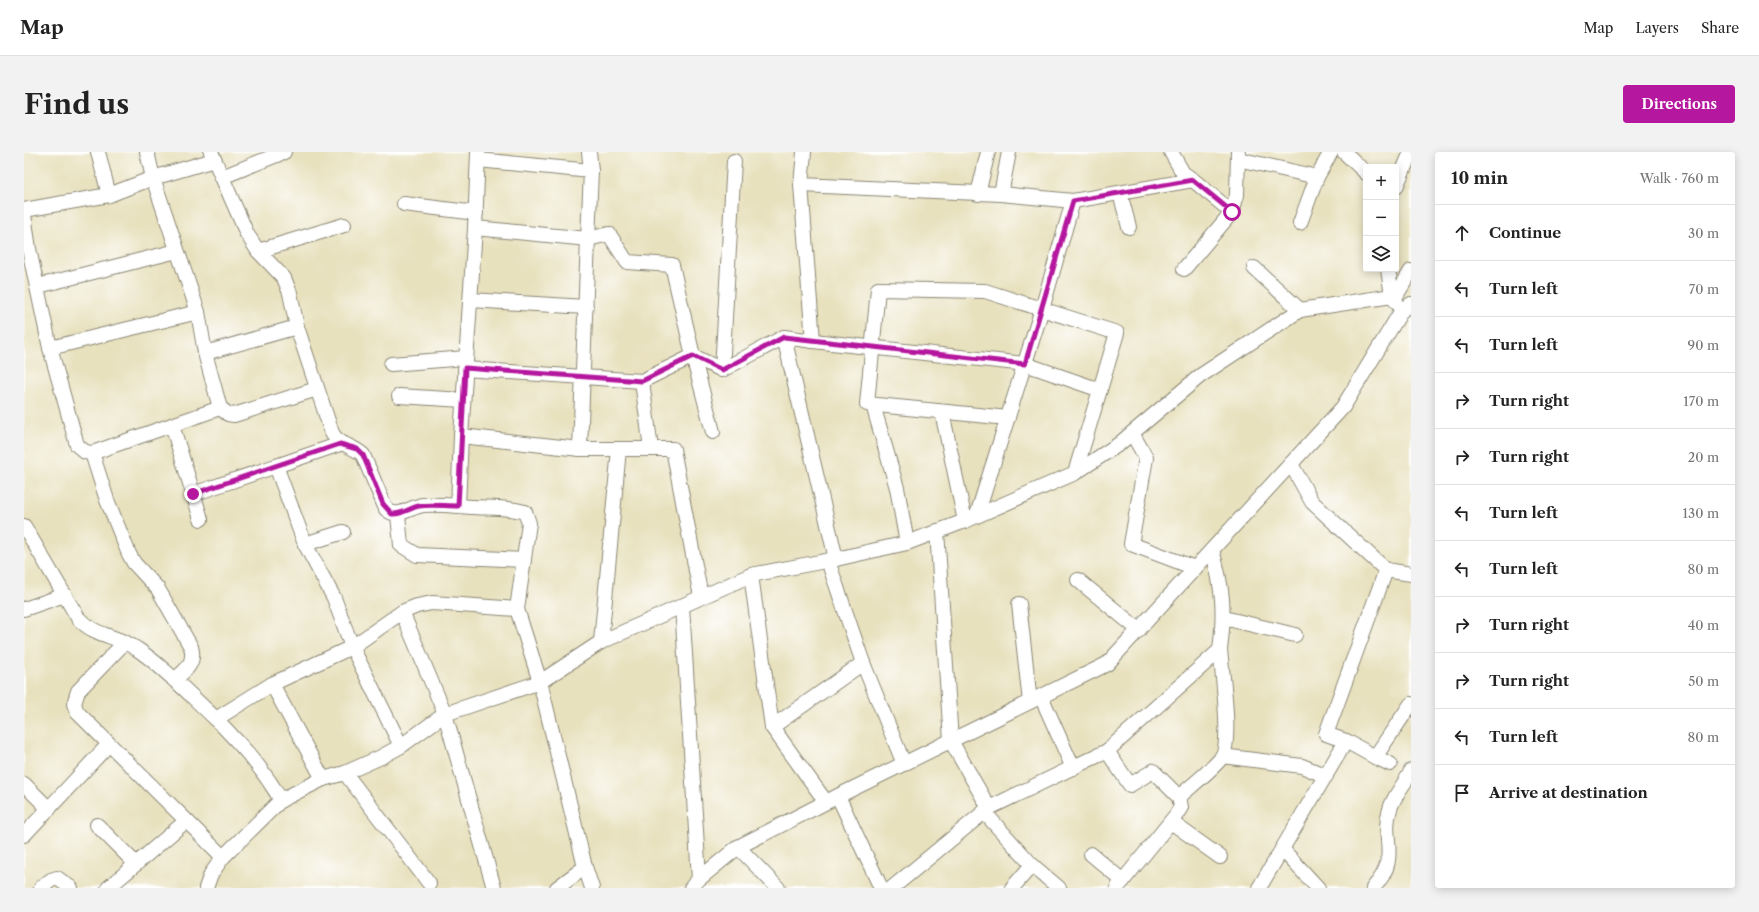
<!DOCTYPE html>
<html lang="en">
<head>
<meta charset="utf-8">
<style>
	:root { --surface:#fff; --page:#f2f2f2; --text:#222; --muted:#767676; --line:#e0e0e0; --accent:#b5179e }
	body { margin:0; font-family:"Libre Caslon Text",serif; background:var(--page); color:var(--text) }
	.controls { position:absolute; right:12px; top:12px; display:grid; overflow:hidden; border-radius:4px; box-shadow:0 2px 10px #0003 }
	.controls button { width:36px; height:36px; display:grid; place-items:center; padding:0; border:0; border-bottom:1px solid var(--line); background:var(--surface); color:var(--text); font:20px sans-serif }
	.stop { position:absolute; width:12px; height:12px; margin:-9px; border:3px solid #b5179e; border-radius:50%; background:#fff }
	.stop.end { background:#b5179e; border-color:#fff; box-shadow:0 1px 4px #0008 }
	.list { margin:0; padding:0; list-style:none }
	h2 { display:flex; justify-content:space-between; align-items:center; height:52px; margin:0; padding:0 16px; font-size:17px }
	h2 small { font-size:13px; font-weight:400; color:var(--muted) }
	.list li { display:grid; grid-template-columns:26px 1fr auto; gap:12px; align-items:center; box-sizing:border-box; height:56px; padding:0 16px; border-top:1px solid var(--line) }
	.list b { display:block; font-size:15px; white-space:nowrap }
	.list em { font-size:13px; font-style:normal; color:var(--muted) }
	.icon { flex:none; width:22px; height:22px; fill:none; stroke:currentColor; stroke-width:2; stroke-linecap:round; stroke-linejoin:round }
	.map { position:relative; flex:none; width:1387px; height:736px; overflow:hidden; border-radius:4px }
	header { display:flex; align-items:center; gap:24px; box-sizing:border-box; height:56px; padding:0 20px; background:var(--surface); border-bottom:1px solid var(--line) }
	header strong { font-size:19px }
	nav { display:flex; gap:22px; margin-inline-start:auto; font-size:14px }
	.intro { display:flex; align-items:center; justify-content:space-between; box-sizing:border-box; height:96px; padding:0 24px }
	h1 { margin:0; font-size:28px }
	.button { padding:10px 18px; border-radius:4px; background:var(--accent); color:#fff; font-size:14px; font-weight:700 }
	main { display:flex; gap:24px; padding:0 24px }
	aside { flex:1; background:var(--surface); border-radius:4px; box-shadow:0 2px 10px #0003 }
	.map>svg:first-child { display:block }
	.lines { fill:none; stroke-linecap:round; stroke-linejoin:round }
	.minor-casing { stroke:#8a8674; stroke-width:16 }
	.minor { stroke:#fff; stroke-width:14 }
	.route { stroke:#b5179e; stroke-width:5 }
</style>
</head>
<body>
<header>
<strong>Map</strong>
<nav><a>Map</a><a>Layers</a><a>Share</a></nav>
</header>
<div class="intro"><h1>Find us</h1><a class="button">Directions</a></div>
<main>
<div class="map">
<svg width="1387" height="736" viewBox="0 0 1387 736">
	<rect width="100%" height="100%" fill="#fff"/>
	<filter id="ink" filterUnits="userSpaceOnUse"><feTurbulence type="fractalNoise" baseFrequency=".025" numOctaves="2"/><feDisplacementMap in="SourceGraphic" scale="8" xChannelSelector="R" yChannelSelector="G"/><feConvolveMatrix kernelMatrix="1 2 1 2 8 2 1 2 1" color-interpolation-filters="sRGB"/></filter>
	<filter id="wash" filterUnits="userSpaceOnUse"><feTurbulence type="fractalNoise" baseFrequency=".012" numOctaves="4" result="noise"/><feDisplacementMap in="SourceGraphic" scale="16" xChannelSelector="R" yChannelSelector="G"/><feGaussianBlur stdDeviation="0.9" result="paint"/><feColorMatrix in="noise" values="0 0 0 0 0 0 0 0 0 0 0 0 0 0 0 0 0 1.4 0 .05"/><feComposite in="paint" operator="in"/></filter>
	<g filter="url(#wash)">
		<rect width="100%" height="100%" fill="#e8e1be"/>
	</g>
	<g filter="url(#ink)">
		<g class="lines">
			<g class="minor-casing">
				<g id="minor">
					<path d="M 74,0 L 85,43"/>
					<path d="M 123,0 L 129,26 L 174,160 L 181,201 L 196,256 L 204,262 L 210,263 L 293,237"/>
					<path d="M 187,0 L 223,82 L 234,99 L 260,126 L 266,141 L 273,175 L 308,281 C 315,294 329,293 339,303 L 362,357 C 374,368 385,355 399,353 C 415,352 433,354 449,355 C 466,356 484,355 501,360 L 505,371 L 493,457 L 516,530 L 561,715 L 568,736"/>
					<path d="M 454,0 L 451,76 L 437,284 L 556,297 L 649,297 L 677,445"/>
					<path d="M 565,0 L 567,19"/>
					<path d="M 780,0 L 777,33 L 789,189 L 760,185 L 812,407"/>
					<path d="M 1147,0 L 1159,21 L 1169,28"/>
					<path d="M 1320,0 L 1342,21"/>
					<path d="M 1214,7 L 1293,25"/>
					<path d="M 454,8 L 567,19 L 564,87 L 585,82 L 603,110 L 648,113 L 669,204 L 618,229"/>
					<path d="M 198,25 L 260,0"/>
					<path d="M 777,33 L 977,42 L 1049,49 L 1169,28 L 1208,60 L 1213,43 L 1214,0"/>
					<path d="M 1372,35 L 1387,0"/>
					<path d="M 1096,41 L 1105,75"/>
					<path d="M 954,42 L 964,0"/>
					<path d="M 977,42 L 985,0"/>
					<path d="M 380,52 L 452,61"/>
					<path d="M 0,58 L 85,43 L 129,26 L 190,8"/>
					<path d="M 0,63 L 5,97 L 26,196 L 174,160"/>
					<path d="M 1276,71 L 1293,25 L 1307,0"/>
					<path d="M 451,76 L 564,87 L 556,297"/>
					<path d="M 234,99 L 320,73"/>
					<path d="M 1230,116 L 1276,158"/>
					<path d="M 1160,117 L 1208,60"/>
					<path d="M 1364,117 L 1368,144 L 1373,151"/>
					<path d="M 14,134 L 153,99"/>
					<path d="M 1370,147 L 1387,119"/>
					<path d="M 447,148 L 562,155"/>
					<path d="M 789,189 L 1001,212 L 1076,238"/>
					<path d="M 26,196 L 53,293 L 61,300 L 68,301 L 196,256"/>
					<path d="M 181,201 L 273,175"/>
					<path d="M 367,212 L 442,206"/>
					<path d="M 441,217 L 618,229 L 627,297"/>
					<path d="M 698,218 L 710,9"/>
					<path d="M 375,244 L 439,248"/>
					<path d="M 849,253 L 873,336 L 883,391"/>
					<path d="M 918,260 L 941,369"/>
					<path d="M 984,266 L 843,252 L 854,137 L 961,139 L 1093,181 L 1051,321"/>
					<path d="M 148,273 L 177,367"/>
					<path d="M 689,280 L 669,204 L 698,218 L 760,185"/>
					<path d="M 1108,281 L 1122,306 L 1107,392 L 1171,416"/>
					<path d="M 316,292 L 252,314 L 281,392 L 310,446 L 328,495 L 377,594"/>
					<path d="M 68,301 L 83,348 L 105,402 L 110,411 L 134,437 L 167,495 C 172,511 161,519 150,528"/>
					<path d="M 1267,312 L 1288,350 L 1362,418 L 1302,582 L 1322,589 L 1351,605 L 1387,552"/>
					<path d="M 169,342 L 252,314"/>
					<path d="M 434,354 L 437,284"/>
					<path d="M 374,363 L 377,393 L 393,403 L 500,408"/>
					<path d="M 953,363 L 1018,157 L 1049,49"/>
					<path d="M 0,374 L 54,466 C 71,485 93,483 113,497 C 140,515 168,545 192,567 L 248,532 L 328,495 L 378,460 L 393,454 L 408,451 L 493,457"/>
					<path d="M 913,379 L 927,589 L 965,656 L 1083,599 L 1196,498 C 1201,458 1199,436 1188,398"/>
					<path d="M 281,392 L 319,380"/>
					<path d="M 804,409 L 839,511"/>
					<path d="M 1362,418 L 1387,422"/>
					<path d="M 727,423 L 748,575 L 839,511 L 880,612"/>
					<path d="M 1054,428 L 1115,478"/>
					<path d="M 995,452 L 1006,550"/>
					<path d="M 658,454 L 675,727"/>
					<path d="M 0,457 L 41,443"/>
					<path d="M 378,460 L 421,562 L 470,736"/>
					<path d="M 1200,466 L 1271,483"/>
					<path d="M 101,490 L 54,539 L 50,552 L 53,560 L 199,705"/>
					<path d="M 577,490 L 595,297"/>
					<path d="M 248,532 L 299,627"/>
					<path d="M 1017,544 L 1049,616"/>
					<path d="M 192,567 C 219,595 237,614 257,648"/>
					<path d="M 748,575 L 802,650"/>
					<path d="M 1083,599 L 1106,633 L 1129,619 L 1155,645 C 1166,635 1190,616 1198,605 C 1208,589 1198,519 1196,498"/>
					<path d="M 1198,604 L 1278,614 L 1302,624"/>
					<path d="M 1351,605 L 1366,612"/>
					<path d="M 321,621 L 405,731"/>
					<path d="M 0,632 L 25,657"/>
					<path d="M 814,644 L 857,736"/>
					<path d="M 960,660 L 1008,713 L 988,736"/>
					<path d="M 1147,670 L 1196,705"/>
					<path d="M 73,673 L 112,712"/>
					<path d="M 0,683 L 85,592"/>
					<path d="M 714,695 L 754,736"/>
					<path d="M 1258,697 L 1294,736"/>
					<path d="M 1067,702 L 1099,729"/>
					<path d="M 1008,713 L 1035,736"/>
					<path d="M 17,736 L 27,728 L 33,726 L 47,736"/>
					<path d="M 84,736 L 162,669"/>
					<path d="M 182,736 L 187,722 L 199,705 L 257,648 L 299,627 L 321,621 L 357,605 L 377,594 L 421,562 L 516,530 L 577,490 L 727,423 L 812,407 L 883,391 L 941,369 L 1051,321 L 1095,292 L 1176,224 L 1276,158 L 1368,144"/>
					<path d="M 533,736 L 561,715"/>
					<path d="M 667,736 L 675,727 L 714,695 L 814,644 L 1083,512 L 1319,255 L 1378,158 L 1387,152"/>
					<path d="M 868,736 L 965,656"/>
					<path d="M 1093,736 L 1152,663 L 1157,655 L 1155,645"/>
					<path d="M 1235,736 L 1322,589"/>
					<path d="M 1349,736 C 1378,705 1356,687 1366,657 C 1370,643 1381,632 1387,619"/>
				</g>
			</g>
			<use href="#minor" class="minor"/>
		</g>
	</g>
	<g class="lines" filter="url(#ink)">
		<path class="route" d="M 169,342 L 316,292 L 333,297 L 339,303 L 359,352 L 368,362 C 378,363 385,356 395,354 C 407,352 421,354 434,354 L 441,216 L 618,229 L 669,204 L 698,218 L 760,185 L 1001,212 L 1049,49 L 1169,28 L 1208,60"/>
	</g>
</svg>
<div class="controls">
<button>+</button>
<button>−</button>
<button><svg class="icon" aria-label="layers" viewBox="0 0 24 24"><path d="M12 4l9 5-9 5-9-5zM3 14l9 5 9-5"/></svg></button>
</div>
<div class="stop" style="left:1208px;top:60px"></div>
<div class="stop end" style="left:169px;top:342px"></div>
</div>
<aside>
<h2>10 min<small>Walk · 760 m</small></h2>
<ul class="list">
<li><svg class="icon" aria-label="ahead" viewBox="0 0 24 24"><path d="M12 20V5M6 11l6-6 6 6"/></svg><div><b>Continue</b></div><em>30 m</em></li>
<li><svg class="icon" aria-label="left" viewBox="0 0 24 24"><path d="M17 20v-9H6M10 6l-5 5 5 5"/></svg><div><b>Turn left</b></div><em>70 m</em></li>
<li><svg class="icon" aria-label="left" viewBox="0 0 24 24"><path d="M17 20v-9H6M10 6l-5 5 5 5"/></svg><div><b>Turn left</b></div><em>90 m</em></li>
<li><svg class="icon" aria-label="right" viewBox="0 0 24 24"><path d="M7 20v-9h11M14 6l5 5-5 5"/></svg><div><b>Turn right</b></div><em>170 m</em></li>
<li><svg class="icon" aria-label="right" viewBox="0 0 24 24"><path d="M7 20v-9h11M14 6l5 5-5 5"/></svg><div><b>Turn right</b></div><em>20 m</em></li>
<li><svg class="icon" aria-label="left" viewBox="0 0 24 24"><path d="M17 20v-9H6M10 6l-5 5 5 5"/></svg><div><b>Turn left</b></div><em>130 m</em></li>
<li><svg class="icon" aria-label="left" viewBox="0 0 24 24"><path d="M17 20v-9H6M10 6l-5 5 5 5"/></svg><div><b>Turn left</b></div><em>80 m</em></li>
<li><svg class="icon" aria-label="right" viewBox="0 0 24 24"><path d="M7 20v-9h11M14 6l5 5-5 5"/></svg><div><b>Turn right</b></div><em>40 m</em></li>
<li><svg class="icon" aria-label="right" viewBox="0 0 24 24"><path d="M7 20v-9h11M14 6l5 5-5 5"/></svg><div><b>Turn right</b></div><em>50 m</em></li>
<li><svg class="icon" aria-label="left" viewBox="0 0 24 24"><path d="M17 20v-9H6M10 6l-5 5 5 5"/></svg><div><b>Turn left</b></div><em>80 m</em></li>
<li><svg class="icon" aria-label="arrive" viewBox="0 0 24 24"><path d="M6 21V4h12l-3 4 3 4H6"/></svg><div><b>Arrive at destination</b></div></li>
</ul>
</aside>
</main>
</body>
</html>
